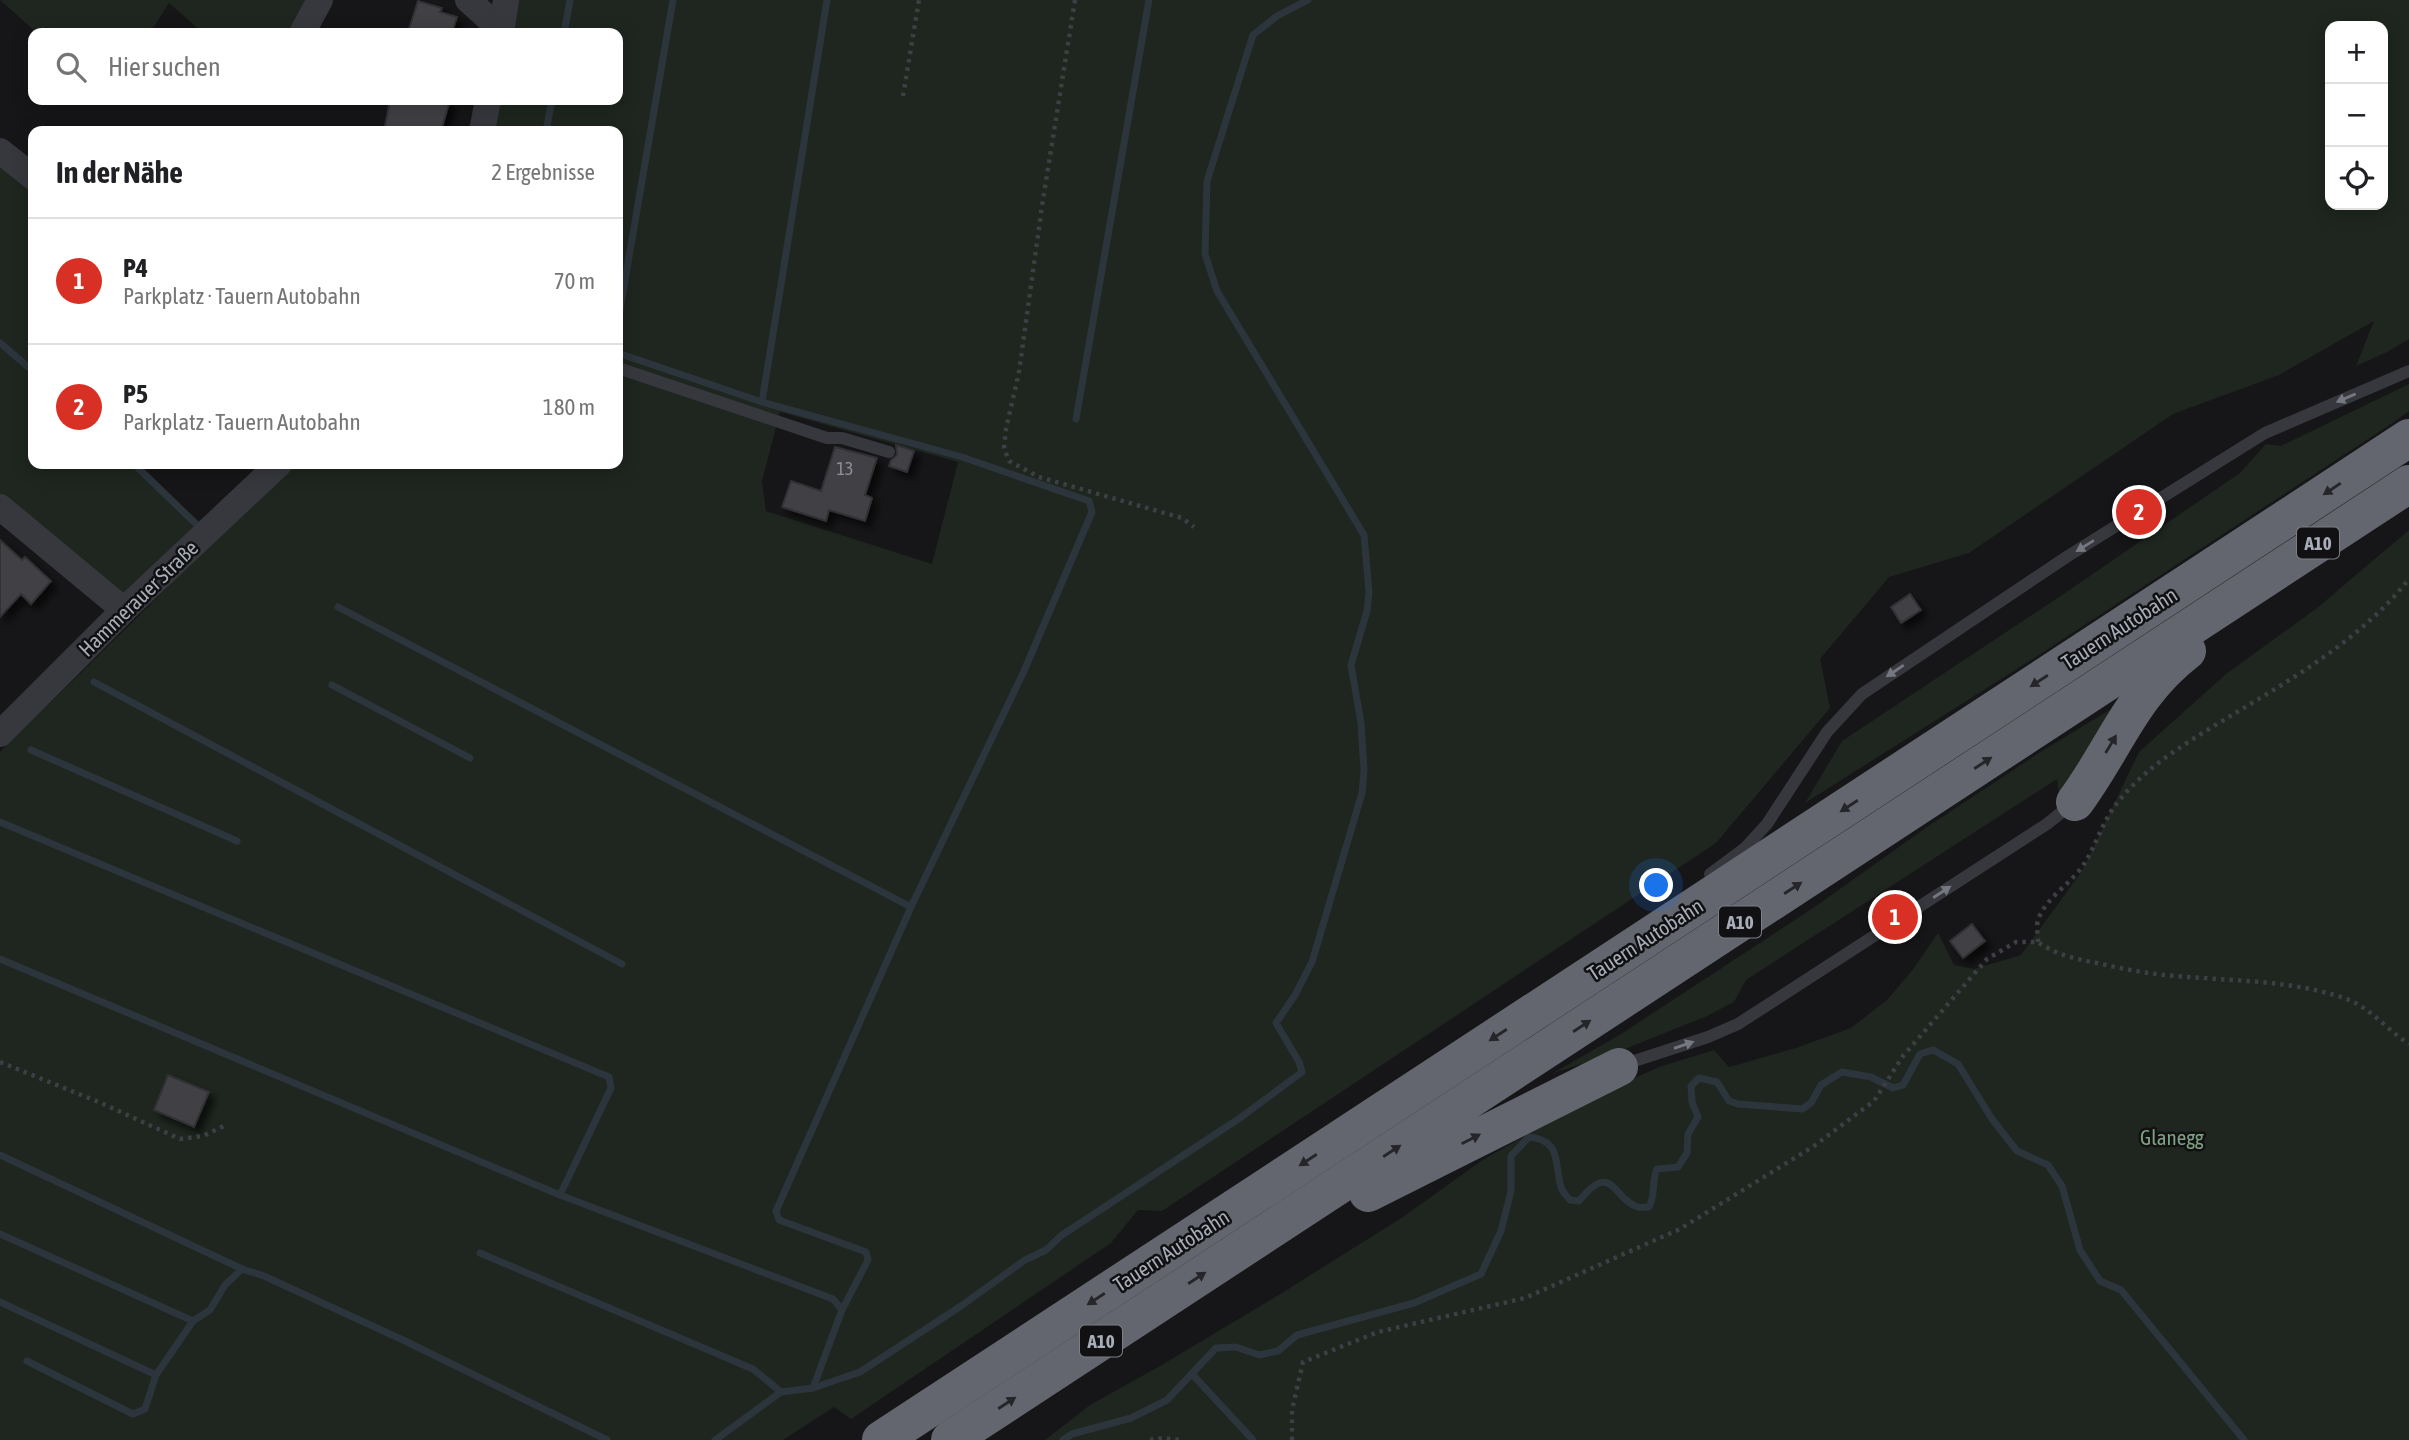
<!DOCTYPE html>
<html lang="de">
<head>
<meta charset="utf-8">
<style>
	:root { --surface:#fff; --page:#f6f6f6; --text:#202124; --muted:#757577; --line:#e0e0e0; --accent:#d93025 }
	body { margin:0; font-family:"Asap Condensed",sans-serif; background:var(--page); color:var(--text) }
	.controls { position:absolute; right:21px; top:21px; display:grid; overflow:hidden; border-radius:14px; box-shadow:0 4px 18px #0003 }
	.controls button { width:63px; height:63px; display:grid; place-items:center; padding:0; border:0; border-bottom:2px solid var(--line); background:var(--surface); color:var(--text); font:35px sans-serif }
	.you { position:absolute; left:1657px; top:886px; width:24px; height:24px; margin:-18px; border:5px solid #fff; border-radius:50%; background:#1a73e8; box-shadow:0 0 0 10px #1a73e833 }
	.badge { display:grid; place-items:center; width:46px; height:46px; border-radius:50%; background:var(--accent); color:#fff; font-size:23px; font-weight:700 }
	.pin { position:absolute; translate:-50% -50%; border:4px solid #fff; box-shadow:0 2px 7px #0006 }
	.list { margin:0; padding:0; list-style:none }
	h2 { display:flex; justify-content:space-between; align-items:center; height:91px; margin:0; padding:0 28px; font-size:30px }
	h2 small { font-size:23px; font-weight:400; color:var(--muted) }
	.list li { display:grid; grid-template-columns:46px 1fr auto; gap:21px; align-items:center; box-sizing:border-box; height:126px; padding:0 28px; border-top:2px solid var(--line) }
	.list b { display:block; font-size:26px; white-space:nowrap }
	.list p { margin:0; font-size:23px; white-space:nowrap; color:var(--muted) }
	.list em { font-size:23px; font-style:normal; color:var(--muted) }
	.icon { flex:none; width:38px; height:38px; fill:none; stroke:currentColor; stroke-width:2; stroke-linecap:round; stroke-linejoin:round }
	.map { position:relative; flex:none; width:2409px; height:1440px; overflow:hidden }
	.search { position:absolute; background:var(--surface); box-shadow:0 4px 18px #0003; left:28px; top:28px; width:595px; height:77px; display:flex; align-items:center; gap:18px; box-sizing:border-box; padding:0 24px; border-radius:14px; color:var(--muted); font-size:26px }
	.panel { position:absolute; background:var(--surface); box-shadow:0 4px 18px #0003; left:28px; top:126px; width:595px; height:343px; border-radius:14px }
	.map>svg:first-child { display:block }
	.green { fill:#1e261f; fill-rule:evenodd }
	.lines { fill:none; stroke-linecap:round; stroke-linejoin:round }
	.stream { stroke:#2c353c; stroke-width:7 }
	.building { fill:#404145; stroke:#303034; stroke-width:2; filter:url(#shadow) }
	.path { stroke:#3d3f44; stroke-width:4.5; stroke-dasharray:3.5 5; stroke-linecap:butt }
	.service { stroke:#37383d; stroke-width:12 }
	.minor { stroke:#37383d; stroke-width:26 }
	.motorway { stroke:#63666e; stroke-width:38 }
	.oneway { fill:#757881 }
	.oneway2 { fill:#26262a }
	.labels { text-anchor:middle; dominant-baseline:central; stroke-width:5; stroke-linejoin:round; paint-order:stroke }
	.number-label { font-size:18px; fill:#8e929b }
	.shield { fill:#111113; stroke:#7b7e86; stroke-width:2 }
	.shield-label { font-size:19px; font-weight:bold; fill:#a8adb8 }
	.street-label { font-size:21px; fill:#a8adb8; stroke:#111113 }
	.park-label { font-size:21px; fill:#7fa381; stroke:#111113 }
</style>
</head>
<body>
<div class="map">
<svg width="2409" height="1440" viewBox="0 0 2409 1440">
	<defs>
		<filter id="shadow"><feDropShadow dx="6" dy="6" stdDeviation="3.5" flood-color="#0009"/></filter>
	</defs>
	<rect width="100%" height="100%" fill="#161618"/>
	<g class="green">
		<path d="M 0,0 L 309,0 L 293,33 L 203,33 L 169,3 L 150,33 L 37,33 Z"/>
		<path d="M 509,0 L 2409,0 L 2409,339 L 2387,352 L 2356,366 L 2374,321 L 2279,375 L 2173,414 L 1969,553 L 1889,577 L 1820,659 L 1830,708 L 1716,843 L 1162,1211 L 1138,1210 L 1111,1243 L 851,1419 L 834,1407 L 783,1440 L 0,1440 L 0,752 L 158,597 L 218,533 L 292,464 L 618,464 L 618,131 L 488,131 L 493,100 L 618,100 L 618,33 L 504,33 ZM 2330,26 L 2383,26 L 2383,205 L 2330,205 ZM 780,412 L 958,462 L 932,564 L 766,511 L 762,481 Z"/>
		<path d="M 0,164 L 33,186 L 33,464 L 134,464 L 201,523 L 125,598 L 0,498 Z"/>
		<path d="M 2409,384 L 2409,411 L 2394,422 L 2028,662 L 1805,803 L 1842,741 L 2062,595 L 2240,473 L 2266,444 L 2281,446 Z"/>
		<path d="M 2409,530 L 2409,1440 L 1045,1440 L 1090,1405 L 1160,1366 L 1277,1296 L 1403,1217 L 1481,1161 L 1595,1096 L 1659,1067 L 1714,1050 L 1729,1067 L 1796,1048 L 1851,1028 L 1888,999 L 1914,968 L 1938,933 L 1954,965 L 1974,969 L 2021,955 L 2082,871 L 2139,752 L 2226,674 L 2317,608 Z"/>
		<path d="M 2121,703 L 2059,793 L 2057,779 L 1746,980 L 1734,1002 L 1707,1016 L 1610,1055 L 1553,1073 L 1621,1034 L 1816,906 L 1927,827 L 2042,751 Z"/>
	</g>
	<g class="lines">
		<g class="stream">
			<path d="M 564,33 L 570,0"/>
			<path d="M 546,131 L 552,100"/>
			<path d="M 618,321 L 673,0"/>
			<path d="M 0,343 L 33,371"/>
			<path d="M 618,353 L 762,402 L 962,457 L 1089,501 L 1092,512 L 1024,671 L 911,907 L 776,1211 L 779,1220 L 866,1252 L 868,1260 L 842,1310 L 813,1388"/>
			<path d="M 762,402 L 827,0"/>
			<path d="M 1076,419 L 1149,0"/>
			<path d="M 134,464 L 194,522"/>
			<path d="M 338,607 L 911,907"/>
			<path d="M 94,682 L 622,964"/>
			<path d="M 332,685 L 470,758"/>
			<path d="M 31,750 L 237,841"/>
			<path d="M 0,822 L 609,1077 L 611,1088 L 560,1195"/>
			<path d="M 0,959 L 560,1195 L 833,1299 L 842,1310"/>
			<path d="M 0,1155 L 242,1269 L 264,1276 L 405,1341 L 607,1440"/>
			<path d="M 0,1234 L 193,1321"/>
			<path d="M 480,1253 L 753,1369 L 781,1392"/>
			<path d="M 0,1302 L 156,1375"/>
			<path d="M 27,1361 L 133,1414 L 145,1409 L 156,1375 L 193,1321 L 210,1310 L 225,1285 L 242,1269"/>
			<path d="M 1192,1374 L 1253,1440"/>
			<path d="M 715,1440 L 781,1392 L 813,1388 L 860,1372 L 961,1306 L 1025,1260 L 1046,1250 L 1062,1235 L 1240,1118 L 1302,1072 L 1299,1062 L 1276,1023 L 1295,995 L 1312,962 L 1362,793 L 1364,770 L 1361,723 L 1351,665 L 1367,611 L 1369,592 L 1364,535 L 1217,291 L 1205,254 L 1207,181 L 1253,35 L 1277,16 L 1308,0"/>
			<path d="M 1063,1440 L 1072,1434 L 1131,1418 L 1167,1400 L 1216,1348 L 1236,1347 L 1259,1355 L 1278,1351 L 1297,1335 L 1414,1303 L 1481,1274 L 1501,1231 L 1511,1191 L 1511,1156 L 1529,1137 C 1562,1140 1554,1163 1561,1187 C 1562,1192 1567,1196 1570,1200 L 1579,1201 C 1613,1159 1613,1200 1638,1207 C 1640,1208 1648,1207 1649,1207 C 1656,1195 1651,1182 1657,1169 L 1678,1167 L 1687,1153 L 1688,1134 L 1698,1117 L 1692,1102 L 1691,1086 L 1699,1078 L 1717,1082 L 1729,1101 L 1738,1104 L 1802,1109 L 1811,1103 L 1821,1085 L 1842,1072 L 1871,1077 L 1893,1088 L 1903,1085 L 1920,1054 L 1933,1050 L 1958,1064 L 1992,1119 L 2017,1151 L 2048,1165 L 2062,1186 L 2080,1250 L 2100,1281 L 2121,1290 L 2244,1440"/>
		</g>
	</g>
	<g class="building">
		<path d="M 418,1 L 442,8 L 440,12 L 457,17 L 452,33 L 422,33 L 409,29 Z"/>
		<path d="M 390,100 L 450,100 L 441,131 L 384,131 Z"/>
		<path d="M 896,445 L 914,451 L 907,472 L 889,466 L 891,460 L 897,455 Z"/>
		<path d="M 835,447 L 877,458 L 865,495 L 872,498 L 865,521 L 829,510 L 826,521 L 782,507 L 791,481 L 821,491 Z"/>
		<path d="M 0,540 L 22,560 L 25,557 L 51,581 L 31,604 L 21,594 L 0,617 Z"/>
		<path d="M 1910,594 L 1921,610 L 1901,623 L 1891,607 Z"/>
		<path d="M 1972,924 L 1985,941 L 1963,958 L 1950,941 Z"/>
		<path d="M 168,1075 L 209,1092 L 194,1127 L 154,1110 Z"/>
	</g>
	<g class="lines">
		<g class="path">
			<path d="M 1075,0 L 1042,206 L 1019,372 L 1006,429 L 1004,448 L 1009,461 L 1039,477 L 1182,518 L 1194,527"/>
			<path d="M 903,96 L 919,0"/>
			<path d="M 2038,942 C 2038,935 2036,926 2038,920 C 2045,899 2069,885 2082,867 C 2096,847 2102,821 2118,802 C 2149,763 2196,737 2237,712 C 2299,675 2364,636 2409,579"/>
			<path d="M 0,1062 L 101,1103 L 180,1139 L 203,1136 L 224,1126"/>
			<path d="M 1150,1440 L 1163,1438 L 1179,1440"/>
			<path d="M 1292,1440 L 1292,1410 L 1303,1362 L 1378,1332 L 1525,1298 L 1680,1229 L 1814,1146 L 1874,1101 L 1903,1056 L 1987,959 L 2016,942 L 2038,942 C 2056,955 2076,959 2097,963 C 2123,969 2149,974 2176,976 C 2232,981 2291,980 2344,998 C 2370,1007 2387,1030 2409,1044"/>
		</g>
		<g class="service">
			<path d="M 618,368 L 827,438 L 842,438 L 889,452"/>
			<path d="M 1710,874 L 1745,848 L 1767,824 L 1827,732 L 1862,694 L 2068,556 L 2265,433 L 2409,371"/>
			<path d="M 1622,1065 L 1708,1037 L 1738,1024 L 2047,824 L 2073,803"/>
		</g>
		<g class="minor">
			<path d="M 468,0 L 501,30"/>
			<path d="M 302,33 L 320,0"/>
			<path d="M 501,33 L 506,0"/>
			<path d="M 482,131 L 488,100"/>
			<path d="M 0,151 L 33,177"/>
			<path d="M 0,507 L 124,610"/>
			<path d="M 0,734 L 124,610 L 279,464"/>
		</g>
		<g class="motorway">
			<path d="M 2075,802 C 2115,748 2131,694 2187,651"/>
			<path d="M 1368,1193 L 1619,1067"/>
			<path d="M 881,1440 L 2409,438"/>
			<path d="M 950,1440 L 2409,484"/>
		</g>
	</g>
	<defs><path id="oneway-solid" d="M-6-.8H1V-3.2L6.5 0L1 3.2V.8H-6Z" transform="scale(1.75)"/></defs>
	<g class="oneway">
		<use href="#oneway-solid" transform="translate(2346 398) rotate(157)"/>
		<use href="#oneway-solid" transform="translate(2085 546) rotate(148)"/>
		<use href="#oneway-solid" transform="translate(1895 671) rotate(146)"/>
		<use href="#oneway-solid" transform="translate(1942 892) rotate(-33)"/>
		<use href="#oneway-solid" transform="translate(1684 1045) rotate(-19)"/>
	</g>
	<g class="oneway2">
		<use href="#oneway-solid" transform="translate(2332 489) rotate(146)"/>
		<use href="#oneway-solid" transform="translate(2039 681) rotate(147)"/>
		<use href="#oneway-solid" transform="translate(2111 744) rotate(-59)"/>
		<use href="#oneway-solid" transform="translate(1983 763) rotate(-33)"/>
		<use href="#oneway-solid" transform="translate(1849 806) rotate(147)"/>
		<use href="#oneway-solid" transform="translate(1793 888) rotate(-33)"/>
		<use href="#oneway-solid" transform="translate(1582 1026) rotate(-33)"/>
		<use href="#oneway-solid" transform="translate(1498 1035) rotate(147)"/>
		<use href="#oneway-solid" transform="translate(1471 1139) rotate(-27)"/>
		<use href="#oneway-solid" transform="translate(1392 1151) rotate(-33)"/>
		<use href="#oneway-solid" transform="translate(1308 1160) rotate(147)"/>
		<use href="#oneway-solid" transform="translate(1197 1278) rotate(-33)"/>
		<use href="#oneway-solid" transform="translate(1096 1299) rotate(147)"/>
		<use href="#oneway-solid" transform="translate(1007 1403) rotate(-33)"/>
	</g>
	<g class="labels">
		<g class="number-label">
			<text x="845" y="468">13</text>
		</g>
		<g class="shield">
			<rect x="2297" y="527.5" width="42" height="31" rx="5"/>
			<rect x="1719" y="906.5" width="42" height="31" rx="5"/>
			<rect x="1080" y="1325.5" width="42" height="31" rx="5"/>
		</g>
		<g class="shield-label">
			<text x="2318" y="543">A10</text>
			<text x="1740" y="922">A10</text>
			<text x="1101" y="1341">A10</text>
		</g>
		<g class="street-label">
			<text transform="translate(138 598) rotate(-44)">Hammerauer Straße</text>
			<text transform="translate(2119 628) rotate(-33)">Tauern Autobahn</text>
			<text transform="translate(1645 939) rotate(-33)">Tauern Autobahn</text>
			<text transform="translate(1171 1250) rotate(-33)">Tauern Autobahn</text>
		</g>
		<g class="park-label">
			<text x="2172" y="1137">Glanegg</text>
		</g>
	</g>
</svg>
<div class="controls">
<button>+</button>
<button>−</button>
<button><svg class="icon" aria-label="locate" viewBox="0 0 24 24"><circle cx="12" cy="12" r="6"/><path d="M12 2v4M12 18v4M2 12h4M18 12h4"/></svg></button>
</div>
<div class="you"></div>
<div class="pin badge" style="left:1895px;top:917px">1</div>
<div class="pin badge" style="left:2139px;top:512px">2</div>
<div class="search"><svg class="icon" aria-label="search" viewBox="0 0 24 24"><circle cx="10" cy="10" r="6"/><path d="M15 15l6 6"/></svg>Hier suchen</div>
<section class="panel">
<h2>In der Nähe<small>2 Ergebnisse</small></h2>
<ul class="list">
<li><span class="badge">1</span><div><b>P4</b><p>Parkplatz · Tauern Autobahn</p></div><em>70 m</em></li>
<li><span class="badge">2</span><div><b>P5</b><p>Parkplatz · Tauern Autobahn</p></div><em>180 m</em></li>
</ul>
</section>
</div>
</body>
</html>
